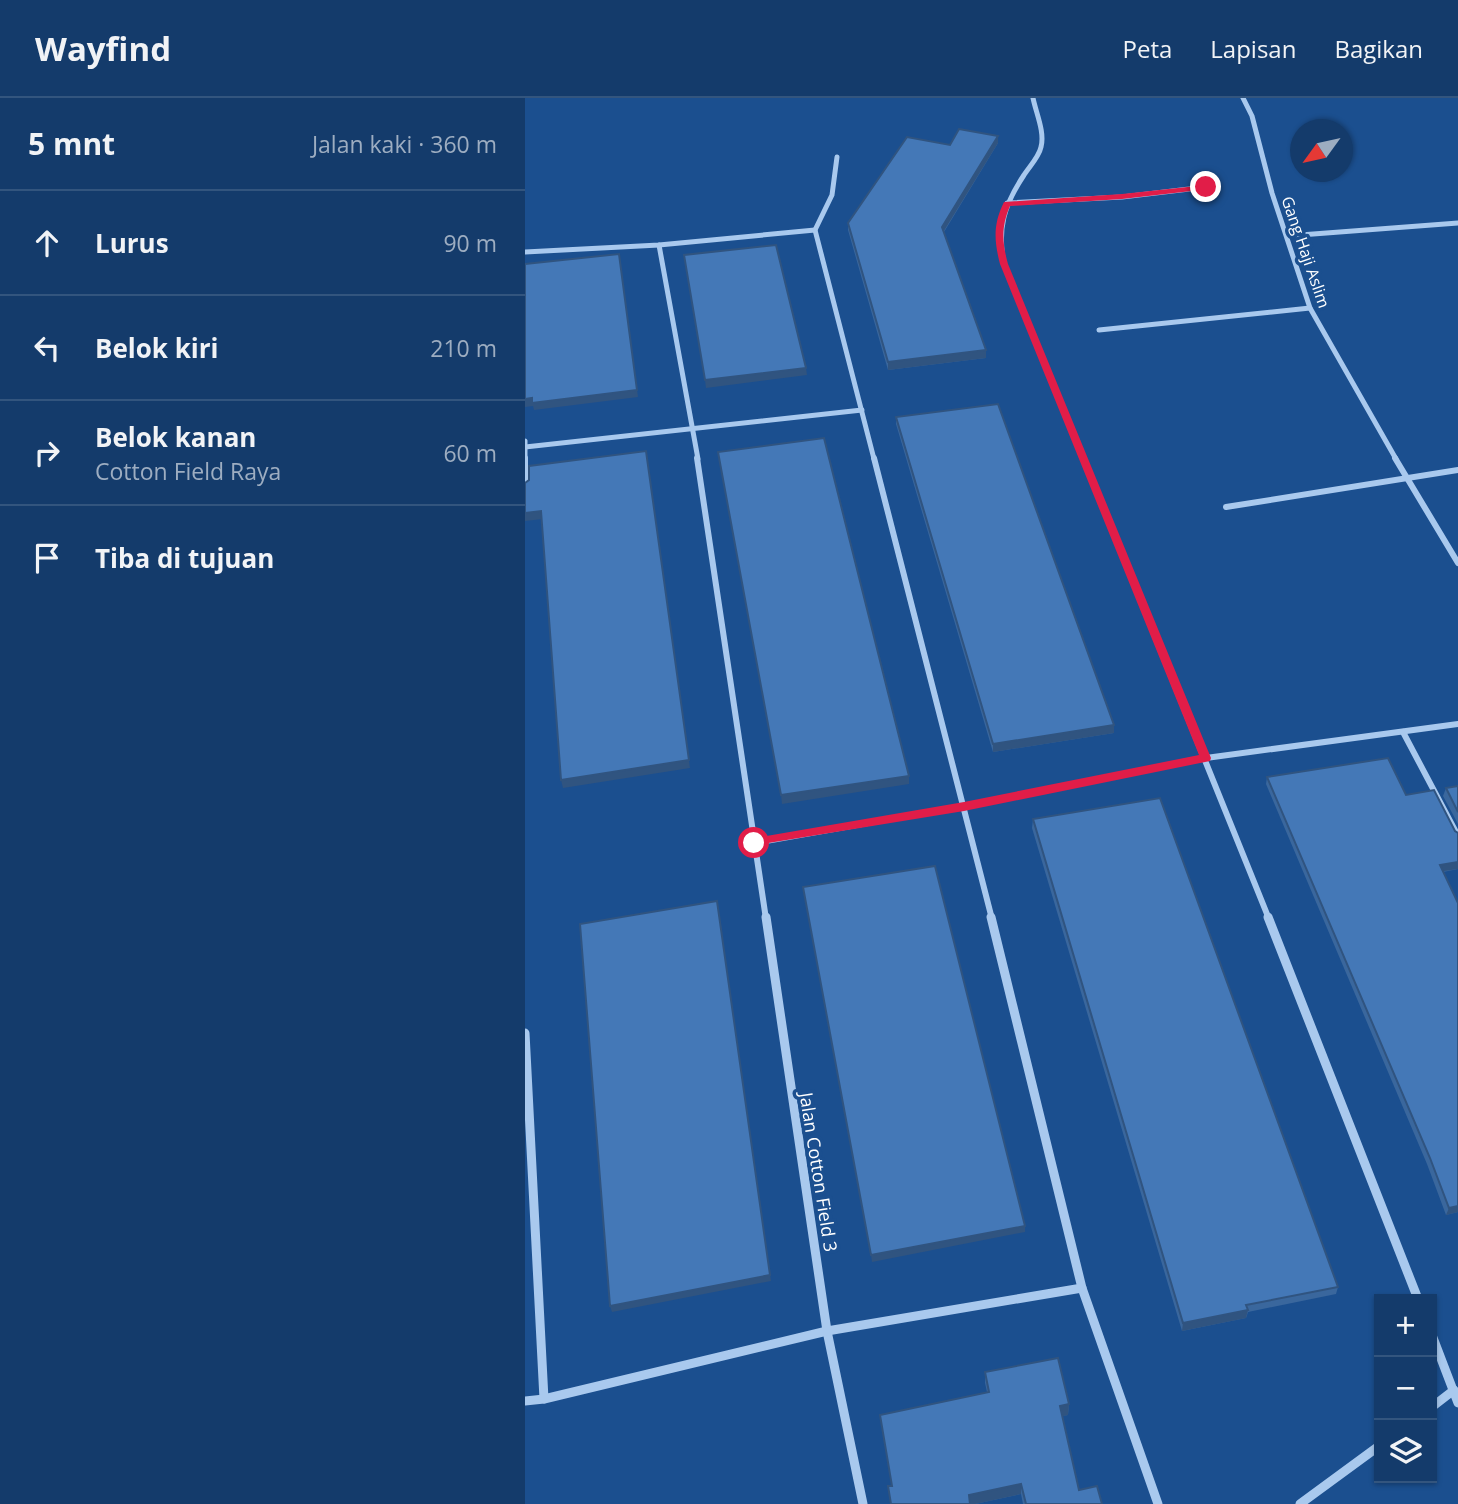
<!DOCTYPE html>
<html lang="id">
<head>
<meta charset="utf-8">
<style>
	:root { --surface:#143b6b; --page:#1d4271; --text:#f1f3f6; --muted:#9dadc1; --line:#33557e }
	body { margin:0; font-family:"Open Sans",sans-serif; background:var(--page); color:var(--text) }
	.controls { position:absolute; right:21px; bottom:21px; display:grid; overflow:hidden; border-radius:0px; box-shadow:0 2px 5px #0004 }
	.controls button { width:63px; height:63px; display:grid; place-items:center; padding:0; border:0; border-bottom:2px solid var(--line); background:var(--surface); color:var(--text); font:35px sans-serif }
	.compass { position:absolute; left:765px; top:21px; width:63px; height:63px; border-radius:50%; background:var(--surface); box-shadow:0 2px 5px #0004; rotate:237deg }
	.stop { position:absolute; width:21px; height:21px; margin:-16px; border:5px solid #e11d48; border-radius:50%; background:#fff }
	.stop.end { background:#e11d48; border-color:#fff; box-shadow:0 2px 7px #0008 }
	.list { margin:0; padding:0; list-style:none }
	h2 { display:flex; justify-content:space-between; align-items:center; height:91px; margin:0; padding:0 28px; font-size:30px }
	h2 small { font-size:23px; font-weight:400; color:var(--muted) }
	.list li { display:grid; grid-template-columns:46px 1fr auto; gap:21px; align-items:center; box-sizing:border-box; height:105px; padding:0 28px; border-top:2px solid var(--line) }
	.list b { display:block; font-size:26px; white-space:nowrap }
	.list p { margin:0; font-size:23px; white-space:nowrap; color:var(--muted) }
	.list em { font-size:23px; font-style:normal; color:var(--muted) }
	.icon { flex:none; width:38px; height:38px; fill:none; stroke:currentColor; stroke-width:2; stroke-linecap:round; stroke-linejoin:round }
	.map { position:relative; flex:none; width:933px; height:1406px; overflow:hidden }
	header { display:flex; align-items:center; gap:42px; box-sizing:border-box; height:98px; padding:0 35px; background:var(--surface); border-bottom:2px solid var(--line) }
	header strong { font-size:33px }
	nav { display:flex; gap:38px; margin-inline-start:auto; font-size:24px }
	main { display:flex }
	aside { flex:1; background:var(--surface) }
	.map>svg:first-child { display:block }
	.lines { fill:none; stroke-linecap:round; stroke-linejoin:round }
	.minor-far2 { stroke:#a9c9ee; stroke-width:5 }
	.minor-far1 { stroke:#a9c9ee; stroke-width:6 }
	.minor { stroke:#a9c9ee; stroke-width:9 }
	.wall { fill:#3a679d }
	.shaded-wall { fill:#305480 }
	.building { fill:#4478b7; stroke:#305480; stroke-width:2 }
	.route { fill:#e11d48 }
	.labels { text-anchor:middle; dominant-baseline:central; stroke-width:7; stroke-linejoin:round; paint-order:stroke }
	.far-street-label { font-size:16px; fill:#fff; stroke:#1b4f8f }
	.street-label { font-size:18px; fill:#fff; stroke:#1b4f8f }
</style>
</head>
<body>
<header>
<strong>Wayfind</strong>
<nav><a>Peta</a><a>Lapisan</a><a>Bagikan</a></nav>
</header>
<main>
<aside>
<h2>5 mnt<small>Jalan kaki · 360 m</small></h2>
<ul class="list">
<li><svg class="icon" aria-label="ahead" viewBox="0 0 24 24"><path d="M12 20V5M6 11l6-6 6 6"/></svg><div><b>Lurus</b></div><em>90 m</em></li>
<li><svg class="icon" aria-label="left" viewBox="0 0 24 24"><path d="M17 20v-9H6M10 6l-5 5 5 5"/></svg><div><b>Belok kiri</b></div><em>210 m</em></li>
<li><svg class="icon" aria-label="right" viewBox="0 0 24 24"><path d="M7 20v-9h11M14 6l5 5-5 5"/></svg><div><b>Belok kanan</b><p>Cotton Field Raya</p></div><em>60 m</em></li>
<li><svg class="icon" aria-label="arrive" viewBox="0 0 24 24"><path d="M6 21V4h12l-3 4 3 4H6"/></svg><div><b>Tiba di tujuan</b></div></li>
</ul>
</aside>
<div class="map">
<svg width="933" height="1406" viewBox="0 0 933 1406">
	<rect width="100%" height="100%" fill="#1b4f8f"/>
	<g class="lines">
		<g class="minor-far2">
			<path d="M 508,0 C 511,15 520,34 516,49 C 514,59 504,69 499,77 C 479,107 472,131 479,166 L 559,361"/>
			<path d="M 718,0 L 727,18 L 747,95 L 785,210 L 871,361"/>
			<path d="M 312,59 L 307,97 L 290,132 L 349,361"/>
			<path d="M 482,105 L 597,99 L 681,89"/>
			<path d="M 762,138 L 933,125"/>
			<path d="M 134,147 L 173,361"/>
			<path d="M 0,154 L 134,147 L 290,132"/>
			<path d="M 574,232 L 785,210"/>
			<path d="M 0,343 L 0,361"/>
			<path d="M 0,349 L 337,312"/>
		</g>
		<g class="minor-far1">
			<path d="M 0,360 L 0,389"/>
			<path d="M 172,360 L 241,821"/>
			<path d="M 349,360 L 467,821"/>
			<path d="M 558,360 L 744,821"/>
			<path d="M 870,360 L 933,465"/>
			<path d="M 701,409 L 933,372"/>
			<path d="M 878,634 L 933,738"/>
			<path d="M 229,745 L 439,708 L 681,660 L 933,626"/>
		</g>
		<g class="minor">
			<path d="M 241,819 L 302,1233 L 338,1406"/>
			<path d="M 466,819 L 557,1190 L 633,1406"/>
			<path d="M 743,819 L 893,1201"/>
			<path d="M 0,935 L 19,1301"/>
			<path d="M 907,1237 L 933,1305"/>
			<path d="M 0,1303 L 19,1301 L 302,1233 L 557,1190"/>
			<path d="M 907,1309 L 929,1292"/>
			<path d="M 775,1406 L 854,1348"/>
		</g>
	</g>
	<g class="wall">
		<path d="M 473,45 L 419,134 L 461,260 L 363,272 L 323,132 L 323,125 L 425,47 Z"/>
		<path d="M 371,319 L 589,627 L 589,635 L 468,654 L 371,326 Z"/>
		<path d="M 742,679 L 881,697 L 933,735 L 933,771 L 918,774 L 933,1114 L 921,1117 L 902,1066 L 741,686 Z"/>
		<path d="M 933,688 L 933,726 L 918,698 L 921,690 Z"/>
		<path d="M 508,721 L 813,1189 L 811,1196 L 723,1214 L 721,1220 L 657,1233 L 507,730 Z"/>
		<path d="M 460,1274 L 544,1306 L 543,1317 L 537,1318 L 554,1392 L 577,1406 L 498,1406 L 496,1396 L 450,1406 L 366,1406 L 367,1388 L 462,1294 L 460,1285 Z"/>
	</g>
	<g class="shaded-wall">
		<path d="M 473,38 L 473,45 L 417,136 L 417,129 Z"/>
		<path d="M 95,163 L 113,299 L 9,312 L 8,308 L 0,309 L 0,301 Z"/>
		<path d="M 461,252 L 461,260 L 363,272 L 363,264 Z"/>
		<path d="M 281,270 L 282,277 L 181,290 L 180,282 Z"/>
		<path d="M 122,360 L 165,670 L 38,690 L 36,682 Z"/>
		<path d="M 16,413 L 18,421 L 0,423 L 0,415 Z"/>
		<path d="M 589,627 L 589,635 L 468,654 L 468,646 Z"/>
		<path d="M 384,678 L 384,686 L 257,706 L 256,697 Z"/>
		<path d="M 933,764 L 933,771 L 912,774 L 915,767 Z"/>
		<path d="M 193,810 L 246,1183 L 87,1214 L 85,1208 Z"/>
		<path d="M 933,1108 L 933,1114 L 921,1117 L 924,1110 Z"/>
		<path d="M 500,1128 L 500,1134 L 347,1164 L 346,1157 Z"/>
		<path d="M 723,1212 L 721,1220 L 657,1233 L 658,1225 Z"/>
		<path d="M 544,1306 L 543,1317 L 534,1319 L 535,1308 Z"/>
		<path d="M 496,1386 L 496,1396 L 450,1406 L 444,1406 L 444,1397 Z"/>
	</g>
	<g class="building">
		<path d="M 434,31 L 473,38 L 417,129 L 461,252 L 363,264 L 323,125 L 382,39 L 425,47 Z"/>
		<path d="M 251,147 L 281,270 L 180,282 L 159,157 Z"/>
		<path d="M 94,156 L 112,292 L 7,305 L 7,300 L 0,301 L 0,166 Z"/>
		<path d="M 473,306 L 589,627 L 468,646 L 371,319 Z"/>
		<path d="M 299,340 L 384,678 L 256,697 L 193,354 Z"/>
		<path d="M 121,353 L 164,662 L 36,682 L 16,413 L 0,415 L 0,385 L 4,382 L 4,368 Z"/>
		<path d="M 863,660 L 881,697 L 909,692 L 930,733 L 933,735 L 933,764 L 915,767 L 933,805 L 933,1108 L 924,1110 L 905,1060 L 742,679 Z"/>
		<path d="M 933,688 L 933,714 L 921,690 Z"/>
		<path d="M 635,700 L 813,1189 L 721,1207 L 723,1212 L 658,1225 L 508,721 Z"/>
		<path d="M 410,768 L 500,1128 L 346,1157 L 278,789 Z"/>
		<path d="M 192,803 L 245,1177 L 85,1208 L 55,826 Z"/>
		<path d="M 533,1260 L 544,1306 L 535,1308 L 554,1392 L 572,1388 L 577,1406 L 501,1406 L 496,1386 L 444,1397 L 445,1406 L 366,1406 L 363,1388 L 367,1388 L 355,1317 L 464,1294 L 460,1274 Z"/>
	</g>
	<path class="route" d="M 681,87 L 684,91 L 597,101 L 485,108 C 476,129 477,144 483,166 L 686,660 L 685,663 L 439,713 L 224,748 L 224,742 L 229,740 L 439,704 L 674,657 L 475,166 C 469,143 468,126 479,104 L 597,96 Z"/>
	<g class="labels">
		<g class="far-street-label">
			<text transform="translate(781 154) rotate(71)">Gang Haji Aslim</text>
		</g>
		<g class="street-label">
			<text transform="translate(294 1074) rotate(81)">Jalan Cotton Field 3</text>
		</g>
	</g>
</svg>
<div class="controls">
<button>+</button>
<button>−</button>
<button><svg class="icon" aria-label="layers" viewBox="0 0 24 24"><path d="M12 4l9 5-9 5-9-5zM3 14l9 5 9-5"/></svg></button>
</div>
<svg class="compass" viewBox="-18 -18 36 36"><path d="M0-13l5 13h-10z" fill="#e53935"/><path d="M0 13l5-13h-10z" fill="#9dadc1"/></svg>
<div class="stop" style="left:229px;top:745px"></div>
<div class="stop end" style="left:681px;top:89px"></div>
</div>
</main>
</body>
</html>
